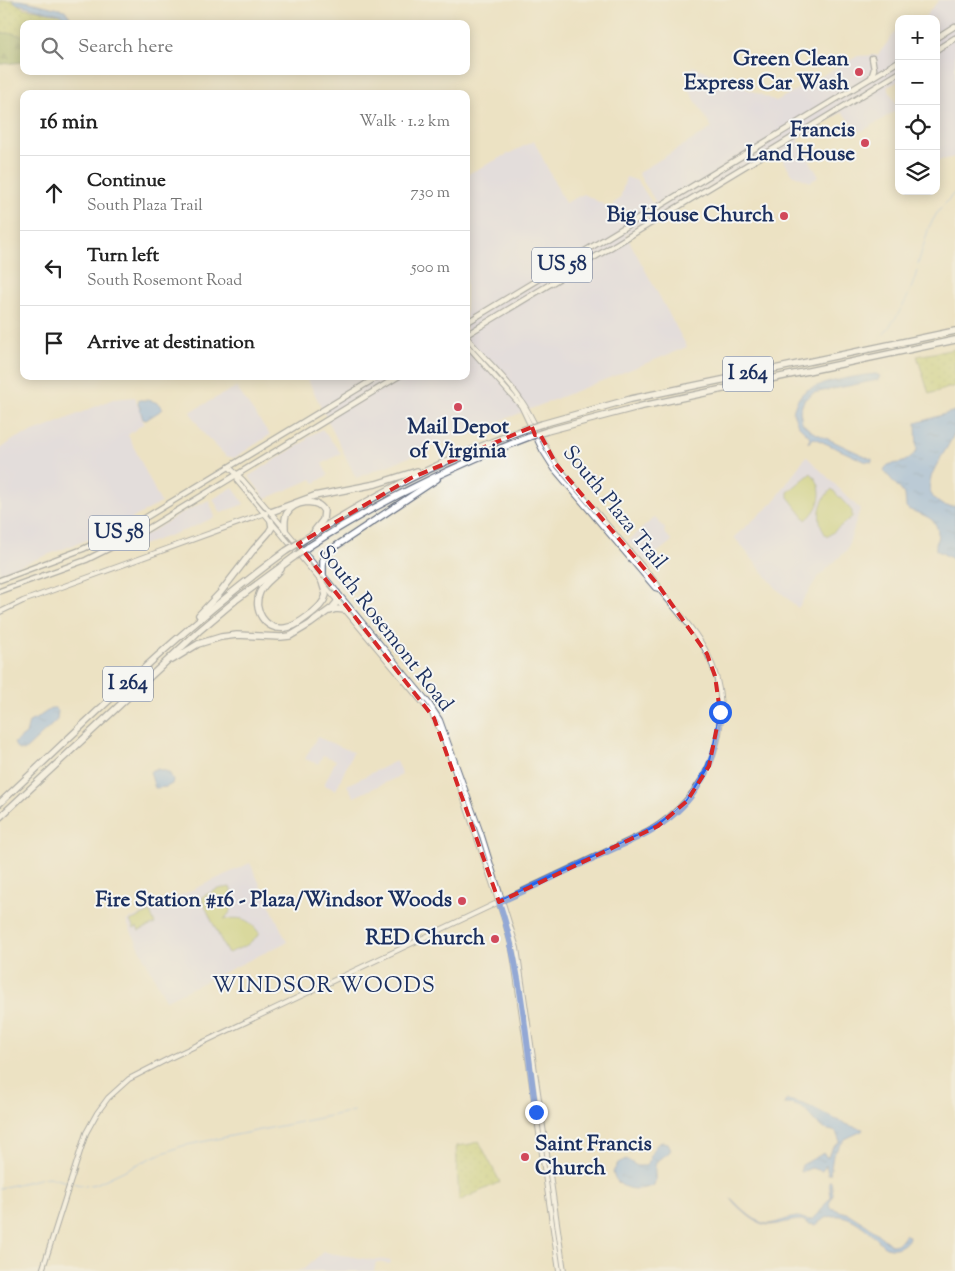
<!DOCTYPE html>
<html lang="en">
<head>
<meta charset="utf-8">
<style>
	:root { --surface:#fff; --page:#f2f2f2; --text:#222; --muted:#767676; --line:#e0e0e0 }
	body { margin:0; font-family:"Sorts Mill Goudy",serif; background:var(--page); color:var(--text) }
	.controls { position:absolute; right:15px; top:15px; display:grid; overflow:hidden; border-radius:10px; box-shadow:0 2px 12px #0003 }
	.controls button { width:45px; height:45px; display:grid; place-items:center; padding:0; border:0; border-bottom:1px solid var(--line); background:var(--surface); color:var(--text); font:25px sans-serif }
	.stop { position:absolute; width:15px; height:15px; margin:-11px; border:4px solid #2563eb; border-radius:50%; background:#fff }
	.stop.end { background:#2563eb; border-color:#fff; box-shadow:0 1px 5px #0008 }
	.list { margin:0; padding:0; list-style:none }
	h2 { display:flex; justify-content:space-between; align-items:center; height:65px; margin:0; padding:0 20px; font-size:21px }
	h2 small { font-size:16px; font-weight:400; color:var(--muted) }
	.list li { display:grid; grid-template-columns:32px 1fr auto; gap:15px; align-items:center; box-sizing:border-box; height:75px; padding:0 20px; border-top:1px solid var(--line) }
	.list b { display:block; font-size:19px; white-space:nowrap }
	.list p { margin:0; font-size:16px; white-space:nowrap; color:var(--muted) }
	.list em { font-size:16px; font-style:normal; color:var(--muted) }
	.icon { flex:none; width:28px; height:28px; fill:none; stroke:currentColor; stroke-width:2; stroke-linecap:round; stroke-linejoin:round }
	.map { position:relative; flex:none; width:955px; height:1271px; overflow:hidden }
	.search { position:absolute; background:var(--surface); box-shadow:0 2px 12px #0003; left:20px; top:20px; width:450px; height:55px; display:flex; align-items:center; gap:12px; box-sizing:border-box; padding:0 18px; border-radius:10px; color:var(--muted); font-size:19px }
	.panel { position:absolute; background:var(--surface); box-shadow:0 2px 12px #0003; left:20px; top:90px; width:450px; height:290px; border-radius:10px }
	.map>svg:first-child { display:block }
	.built { fill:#d8d7f8 }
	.grass { fill:url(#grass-dots); stroke:#6e7e66 }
	.forest { fill:url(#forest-firs); stroke:#5a7060 }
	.pitch { fill:#c1cd6f; stroke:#6e7e66 }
	.water { fill:url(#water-ripples); stroke:#4d6ea4 }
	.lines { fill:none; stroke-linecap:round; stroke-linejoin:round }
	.stream { stroke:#7faeea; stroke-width:1 }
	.secondary-casing { stroke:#646e81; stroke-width:6 }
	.primary-casing { stroke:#646e81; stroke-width:7 }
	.highway-casing { stroke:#646e81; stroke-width:8 }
	.secondary { stroke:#fff; stroke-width:4 }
	.primary { stroke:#fff; stroke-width:4.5 }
	.highway { stroke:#fff; stroke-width:5.5 }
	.highway-bridge-casing { stroke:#646e81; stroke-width:8; stroke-linecap:butt }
	.highway-bridge { stroke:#fff; stroke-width:5.5 }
	.route { stroke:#2563eb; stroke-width:6 }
	.marked { fill:none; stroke:#d62828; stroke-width:4; stroke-dasharray:10 6; stroke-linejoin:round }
	.poi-dot { fill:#d1495b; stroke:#f6f6f2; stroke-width:2 }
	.labels { text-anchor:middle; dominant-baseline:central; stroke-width:4; stroke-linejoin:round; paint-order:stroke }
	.shield { fill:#f6f6f2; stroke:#5d6b8a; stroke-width:1 }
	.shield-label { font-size:20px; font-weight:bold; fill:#1b2f5e }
	.poi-label { font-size:21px; font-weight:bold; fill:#1b2f5e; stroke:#f6f6f2; text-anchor:end }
	.street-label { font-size:21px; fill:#1b2f5e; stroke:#f6f6f2 }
	.neighbourhood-label { font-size:22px; letter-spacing:1px; fill:#1b2f5e; stroke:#f6f6f2 }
</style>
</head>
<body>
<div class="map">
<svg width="955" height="1271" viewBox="0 0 955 1271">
	<defs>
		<pattern id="grass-dots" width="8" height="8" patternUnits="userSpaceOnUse" patternTransform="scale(1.25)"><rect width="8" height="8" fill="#c1cd6f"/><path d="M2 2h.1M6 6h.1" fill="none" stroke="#a5b063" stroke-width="1.8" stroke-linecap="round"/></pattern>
		<pattern id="forest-firs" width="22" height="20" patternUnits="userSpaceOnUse" patternTransform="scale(1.25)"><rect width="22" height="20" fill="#98b062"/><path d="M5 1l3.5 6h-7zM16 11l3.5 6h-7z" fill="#7b9054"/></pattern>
		<pattern id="water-ripples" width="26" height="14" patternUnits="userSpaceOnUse" patternTransform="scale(1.25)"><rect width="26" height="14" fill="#7faeea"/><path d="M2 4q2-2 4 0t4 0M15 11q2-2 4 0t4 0" fill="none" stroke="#678ec1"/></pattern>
	</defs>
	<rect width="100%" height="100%" fill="#f6f6f2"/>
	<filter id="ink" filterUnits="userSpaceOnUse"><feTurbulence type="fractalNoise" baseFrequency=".02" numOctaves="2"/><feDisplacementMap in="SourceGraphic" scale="10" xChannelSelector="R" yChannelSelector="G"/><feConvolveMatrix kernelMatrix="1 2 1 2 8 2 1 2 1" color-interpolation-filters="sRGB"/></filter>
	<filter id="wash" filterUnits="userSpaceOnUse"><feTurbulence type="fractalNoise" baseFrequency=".0096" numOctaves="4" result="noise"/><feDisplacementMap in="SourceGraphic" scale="20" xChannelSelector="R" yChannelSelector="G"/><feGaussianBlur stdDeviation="1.12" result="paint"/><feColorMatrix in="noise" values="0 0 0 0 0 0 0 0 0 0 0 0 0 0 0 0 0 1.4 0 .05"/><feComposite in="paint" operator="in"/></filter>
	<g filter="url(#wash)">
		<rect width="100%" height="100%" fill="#ece2c3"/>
		<g class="built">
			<path d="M 939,0 L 955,0 L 955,157 L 936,161 L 936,19 L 923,19 Z"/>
			<path d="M 899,27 L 899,81 L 887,87 L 899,109 L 861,132 L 842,112 L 797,138 L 819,177 L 810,182 L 792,174 L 777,150 L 626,235 L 687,347 L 356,478 L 306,376 L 466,376 L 466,175 L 534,141 L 565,203 L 584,194 L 612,209 L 614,203 L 620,199 L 626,177 L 638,181 L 652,203 L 655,201 L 638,173 L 712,128 L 686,85 L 693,66 L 776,101 L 858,56 L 878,55 Z"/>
			<path d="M 236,387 L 270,435 L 234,458 L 226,456 L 204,434 L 190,412 Z"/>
			<path d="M 135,397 L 144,423 L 128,435 L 161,503 L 105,533 L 0,573 L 0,449 L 16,438 L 50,426 L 113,399 Z"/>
			<path d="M 322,429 L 341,453 L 322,464 L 328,475 L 315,483 L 312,479 L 265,499 L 249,476 L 307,440 L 306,438 Z"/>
			<path d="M 806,456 L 860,509 L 847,550 L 817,578 L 798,608 L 777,589 L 734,537 L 774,502 Z"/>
			<path d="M 233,487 L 244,504 L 221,513 L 213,499 Z"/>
			<path d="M 209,500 L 215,517 L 191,528 L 143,545 L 139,539 L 180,514 Z"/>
			<path d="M 655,517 L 665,529 L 664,532 L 672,541 L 645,562 L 628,541 Z"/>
			<path d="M 317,737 L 353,752 L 336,790 L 324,785 L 336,760 L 323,755 L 318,764 L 305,759 Z"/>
			<path d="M 396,761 L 402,775 L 354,797 L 347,785 Z"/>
			<path d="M 250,863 L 287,942 L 166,1000 L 126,921 Z"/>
			<path d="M 323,1252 L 373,1260 L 378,1259 L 391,1261 L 390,1264 L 376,1262 L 374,1271 L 296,1271 L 304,1269 Z"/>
		</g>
		<g class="grass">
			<path d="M 0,0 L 13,0 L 23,8 L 69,15 L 67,24 L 24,24 L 24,62 L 0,64 Z"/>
			<path d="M 955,349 L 955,386 L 929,394 L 917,356 Z"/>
			<path d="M 479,1141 L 500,1182 L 459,1201 L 456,1146 L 471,1144 Z"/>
		</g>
		<path class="forest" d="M 0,33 L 11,33 L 24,36 L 24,62 L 0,64 Z"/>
		<g class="pitch">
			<path d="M 811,473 C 826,488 821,508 806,520 L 788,497 L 788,492 Z"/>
			<path d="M 832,489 L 852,511 L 852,517 L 827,537 C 815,521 818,501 832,489 Z"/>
			<path d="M 230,887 C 235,899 234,911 224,919 C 243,917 248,918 260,934 L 247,945 L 229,953 L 226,951 L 202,900 L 203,896 L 218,889 Z"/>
			<path d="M 150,912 L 155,924 L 139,931 L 137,927 L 134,929 L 130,921 Z"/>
		</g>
		<g class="water">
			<path d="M 12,0 C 29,0 47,7 65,10 L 75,24 L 68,24 L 64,17 L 60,14 L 41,10 L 18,4 Z"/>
			<path d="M 876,374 L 880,376 L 878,380 L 813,393 L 804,400 L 800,411 L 802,423 L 811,431 L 869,458 L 872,459 L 872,462 L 864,461 L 814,438 L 808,443 L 810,437 L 798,425 L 793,412 C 795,405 798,397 804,392 C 816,383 860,375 876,374 Z"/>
			<path d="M 139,400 C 149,400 157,400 163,409 L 146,420 L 143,419 L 138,403 Z"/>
			<path d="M 955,411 C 955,417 955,424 955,430 C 951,450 914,483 937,501 C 942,506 948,507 955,506 L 955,560 L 936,550 C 935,544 938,539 938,533 C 937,516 920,515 908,509 L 906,507 L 905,495 L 884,471 C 887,461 895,465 903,462 C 908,460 913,455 917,451 L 916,423 Z"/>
			<path d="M 52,708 L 55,708 L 58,711 L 57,720 L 24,751 L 17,749 L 14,743 L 26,734 L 29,722 L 38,718 L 40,716 Z"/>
			<path d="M 157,769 L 169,772 L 173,780 L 172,784 L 166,787 L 155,788 L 150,772 L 152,770 Z"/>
			<path d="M 786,1100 C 815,1103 834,1124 863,1129 L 862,1131 L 845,1139 L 833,1155 L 830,1174 L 828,1174 L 826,1165 L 822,1171 L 811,1168 L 802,1172 L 800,1171 L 802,1165 L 824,1153 L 826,1157 L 828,1157 L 831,1149 L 840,1142 L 836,1132 C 831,1130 825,1130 821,1127 C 806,1115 807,1104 784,1104 Z"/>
			<path d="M 662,1142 L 668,1143 L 671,1149 C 668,1157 659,1156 656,1163 C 653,1170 657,1178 654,1185 C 639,1192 617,1191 613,1172 L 618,1163 L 626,1159 L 637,1166 L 646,1166 C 652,1158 651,1145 662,1142 Z"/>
			<path d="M 829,1181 L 831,1181 L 833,1194 L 829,1204 L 831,1208 L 849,1214 L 868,1226 L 891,1245 C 900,1245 901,1240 905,1234 L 909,1237 L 908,1240 C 904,1245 898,1249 891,1248 C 884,1248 880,1242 876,1238 C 858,1221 837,1205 816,1225 L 809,1224 L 802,1220 C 775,1221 769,1234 745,1213 C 740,1208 734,1204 731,1198 C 740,1207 755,1224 769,1224 C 778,1223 787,1218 796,1217 C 803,1216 807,1223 814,1218 C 822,1212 824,1203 831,1197 Z"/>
		</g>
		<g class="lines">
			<g class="stream">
				<path d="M 918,264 L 929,227 L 937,213 L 955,192"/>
				<path d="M 884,334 C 900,313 910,296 917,271"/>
				<path d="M 72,1183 L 85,1186 L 96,1184 L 155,1156 L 182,1146 L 354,1111"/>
				<path d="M 0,1188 L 48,1177 L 68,1182"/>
			</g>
		</g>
	</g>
	<g filter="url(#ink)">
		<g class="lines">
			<g class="secondary-casing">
				<g id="secondary">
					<path d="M 466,344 L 521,406 L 542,450 L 554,469 L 655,588 L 659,589"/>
					<path d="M 229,467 L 243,480 C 306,553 367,628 429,703 L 440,720 L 482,836 L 517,948 L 564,1271"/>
					<path d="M 237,475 L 238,482 L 432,714 L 442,734 L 504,918 L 512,947 L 559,1271"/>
					<path d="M 0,612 L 23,601 L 266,513"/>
					<path d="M 42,1271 L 86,1133 L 97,1113 L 108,1098 L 129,1079 L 172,1057 L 647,832 C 710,796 741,721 707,653 C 695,630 676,610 659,589 L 658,585 L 556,464 C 542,444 535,420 521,400 C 505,376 483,358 466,336"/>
				</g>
			</g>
			<g class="primary-casing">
				<g id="primary">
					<path d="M 936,38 L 955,26"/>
					<path d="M 936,50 L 955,38"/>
					<path d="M 871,78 L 874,69 L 872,58"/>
					<path d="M 466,323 L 899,61"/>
					<path d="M 466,335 L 899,73"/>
					<path d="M 0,580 L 83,549 L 135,524 L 379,376"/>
					<path d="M 0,591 L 86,560 L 144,531 L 399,376"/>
				</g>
			</g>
			<g class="highway-casing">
				<g id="highway">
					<path d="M 542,424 L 631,399 L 955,331"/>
					<path d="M 547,431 L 638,407 L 955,340"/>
					<path d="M 271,512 L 314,496 L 376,484 L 417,471"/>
					<path d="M 285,529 C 285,523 284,518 287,513 C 294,502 317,497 324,511 L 323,520 L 315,530"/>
					<path d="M 305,539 C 374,494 448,457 526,429"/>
					<path d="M 308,547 C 378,502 452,466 529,437"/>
					<path d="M 281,569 C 274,578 265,582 260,592 C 252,609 265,631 285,628 C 295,627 304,619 312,613 C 318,608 324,603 326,595 L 322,582"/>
					<path d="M 323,575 L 323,560 L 330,550 L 437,479"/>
					<path d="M 330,611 L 336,609 L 345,610"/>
					<path d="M 199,615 L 220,593 L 254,549 L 269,532 L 272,527 L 271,521"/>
					<path d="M 172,660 L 198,644 L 221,637 L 237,635 L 281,637 L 290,636 L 310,624 L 332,608 L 337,602 L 337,593"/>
					<path d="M 0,803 C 93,716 183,626 286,551"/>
					<path d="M 0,817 L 199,631 L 237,599 L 294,557"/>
				</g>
			</g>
			<use href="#secondary" class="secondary"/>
			<use href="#primary" class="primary"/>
			<use href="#highway" class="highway"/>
			<g class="highway-bridge-casing">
				<g id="highway-bridge">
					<path d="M 526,429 L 542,424"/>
					<path d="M 529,437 L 547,431"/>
					<path d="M 286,551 L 305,539"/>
					<path d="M 294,557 L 308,547"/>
				</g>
			</g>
			<use href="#highway-bridge" class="highway-bridge"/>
		</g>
	</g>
	<g class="lines" filter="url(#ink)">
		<path class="route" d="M 536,1112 C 526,1042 522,970 499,902 C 530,889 561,873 592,859 C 616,847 642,838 663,823 C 700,797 719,756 720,712"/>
	</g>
	<path d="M0 0H955V1271H0ZM 532,427 L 535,435 L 540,434 L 556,464 L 658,585 L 707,654 L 715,676 L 720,712 L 709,766 L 687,801 L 658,826 L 499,902 L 434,718 L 298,544 L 411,478 Z" fill="#ece2c3" fill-opacity=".55" fill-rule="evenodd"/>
	<path class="marked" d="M 532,427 L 535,435 L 540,434 L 556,464 L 658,585 L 707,654 L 715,676 L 720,712 L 709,766 L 687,801 L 658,826 L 499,902 L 434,718 L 298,544 L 411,478 Z"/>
	<g class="poi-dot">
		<circle cx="859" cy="72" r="5"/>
		<circle cx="865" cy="143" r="5"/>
		<circle cx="784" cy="216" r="5"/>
		<circle cx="458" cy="407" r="5"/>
		<circle cx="462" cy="901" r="5"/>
		<circle cx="495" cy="939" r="5"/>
		<circle cx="525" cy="1157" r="5"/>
	</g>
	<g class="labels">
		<g class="shield">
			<rect x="532" y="247.5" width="60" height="35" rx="4"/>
			<rect x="723" y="356.5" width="50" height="35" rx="4"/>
			<rect x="89" y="515.5" width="60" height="35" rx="4"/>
			<rect x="103" y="666.5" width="50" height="35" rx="4"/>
		</g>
		<g class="shield-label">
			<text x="562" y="265">US 58</text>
			<text x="748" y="374">I 264</text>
			<text x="119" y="533">US 58</text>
			<text x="128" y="684">I 264</text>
		</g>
		<g class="poi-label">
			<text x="849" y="60">Green Clean<tspan x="849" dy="24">Express Car Wash</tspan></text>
			<text x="855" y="131">Francis<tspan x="855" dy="24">Land House</tspan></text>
			<text x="774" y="216">Big House Church</text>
			<text x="458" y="428" text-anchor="middle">Mail Depot<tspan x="458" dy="24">of Virginia</tspan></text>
			<text x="452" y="901">Fire Station #16 - Plaza/Windsor Woods</text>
			<text x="485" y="939">RED Church</text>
			<text x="535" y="1145" text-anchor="start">Saint Francis<tspan x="535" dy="24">Church</tspan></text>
		</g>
		<g class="street-label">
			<text transform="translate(614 508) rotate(51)">South Plaza Trail</text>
			<text transform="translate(385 629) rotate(52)">South Rosemont Road</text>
		</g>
		<g class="neighbourhood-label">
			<text x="324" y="987">WINDSOR WOODS</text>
		</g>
	</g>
</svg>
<div class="controls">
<button>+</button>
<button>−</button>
<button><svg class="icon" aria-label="locate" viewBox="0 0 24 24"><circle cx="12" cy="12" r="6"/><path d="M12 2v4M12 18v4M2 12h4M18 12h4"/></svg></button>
<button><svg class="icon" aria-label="layers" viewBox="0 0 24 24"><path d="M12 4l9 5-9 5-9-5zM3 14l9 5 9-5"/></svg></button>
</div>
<div class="stop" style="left:720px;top:712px"></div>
<div class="stop end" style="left:536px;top:1112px"></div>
<div class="search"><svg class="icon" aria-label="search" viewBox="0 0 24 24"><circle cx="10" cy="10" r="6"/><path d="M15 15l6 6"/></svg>Search here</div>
<section class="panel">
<h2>16 min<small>Walk · 1.2 km</small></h2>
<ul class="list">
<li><svg class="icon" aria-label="ahead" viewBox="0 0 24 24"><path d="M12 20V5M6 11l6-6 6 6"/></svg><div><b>Continue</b><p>South Plaza Trail</p></div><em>730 m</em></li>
<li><svg class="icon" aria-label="left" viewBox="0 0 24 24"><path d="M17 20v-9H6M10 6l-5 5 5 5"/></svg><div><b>Turn left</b><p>South Rosemont Road</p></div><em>500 m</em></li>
<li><svg class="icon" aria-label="arrive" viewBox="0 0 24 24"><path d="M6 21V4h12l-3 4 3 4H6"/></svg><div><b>Arrive at destination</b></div></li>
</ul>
</section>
</div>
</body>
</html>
